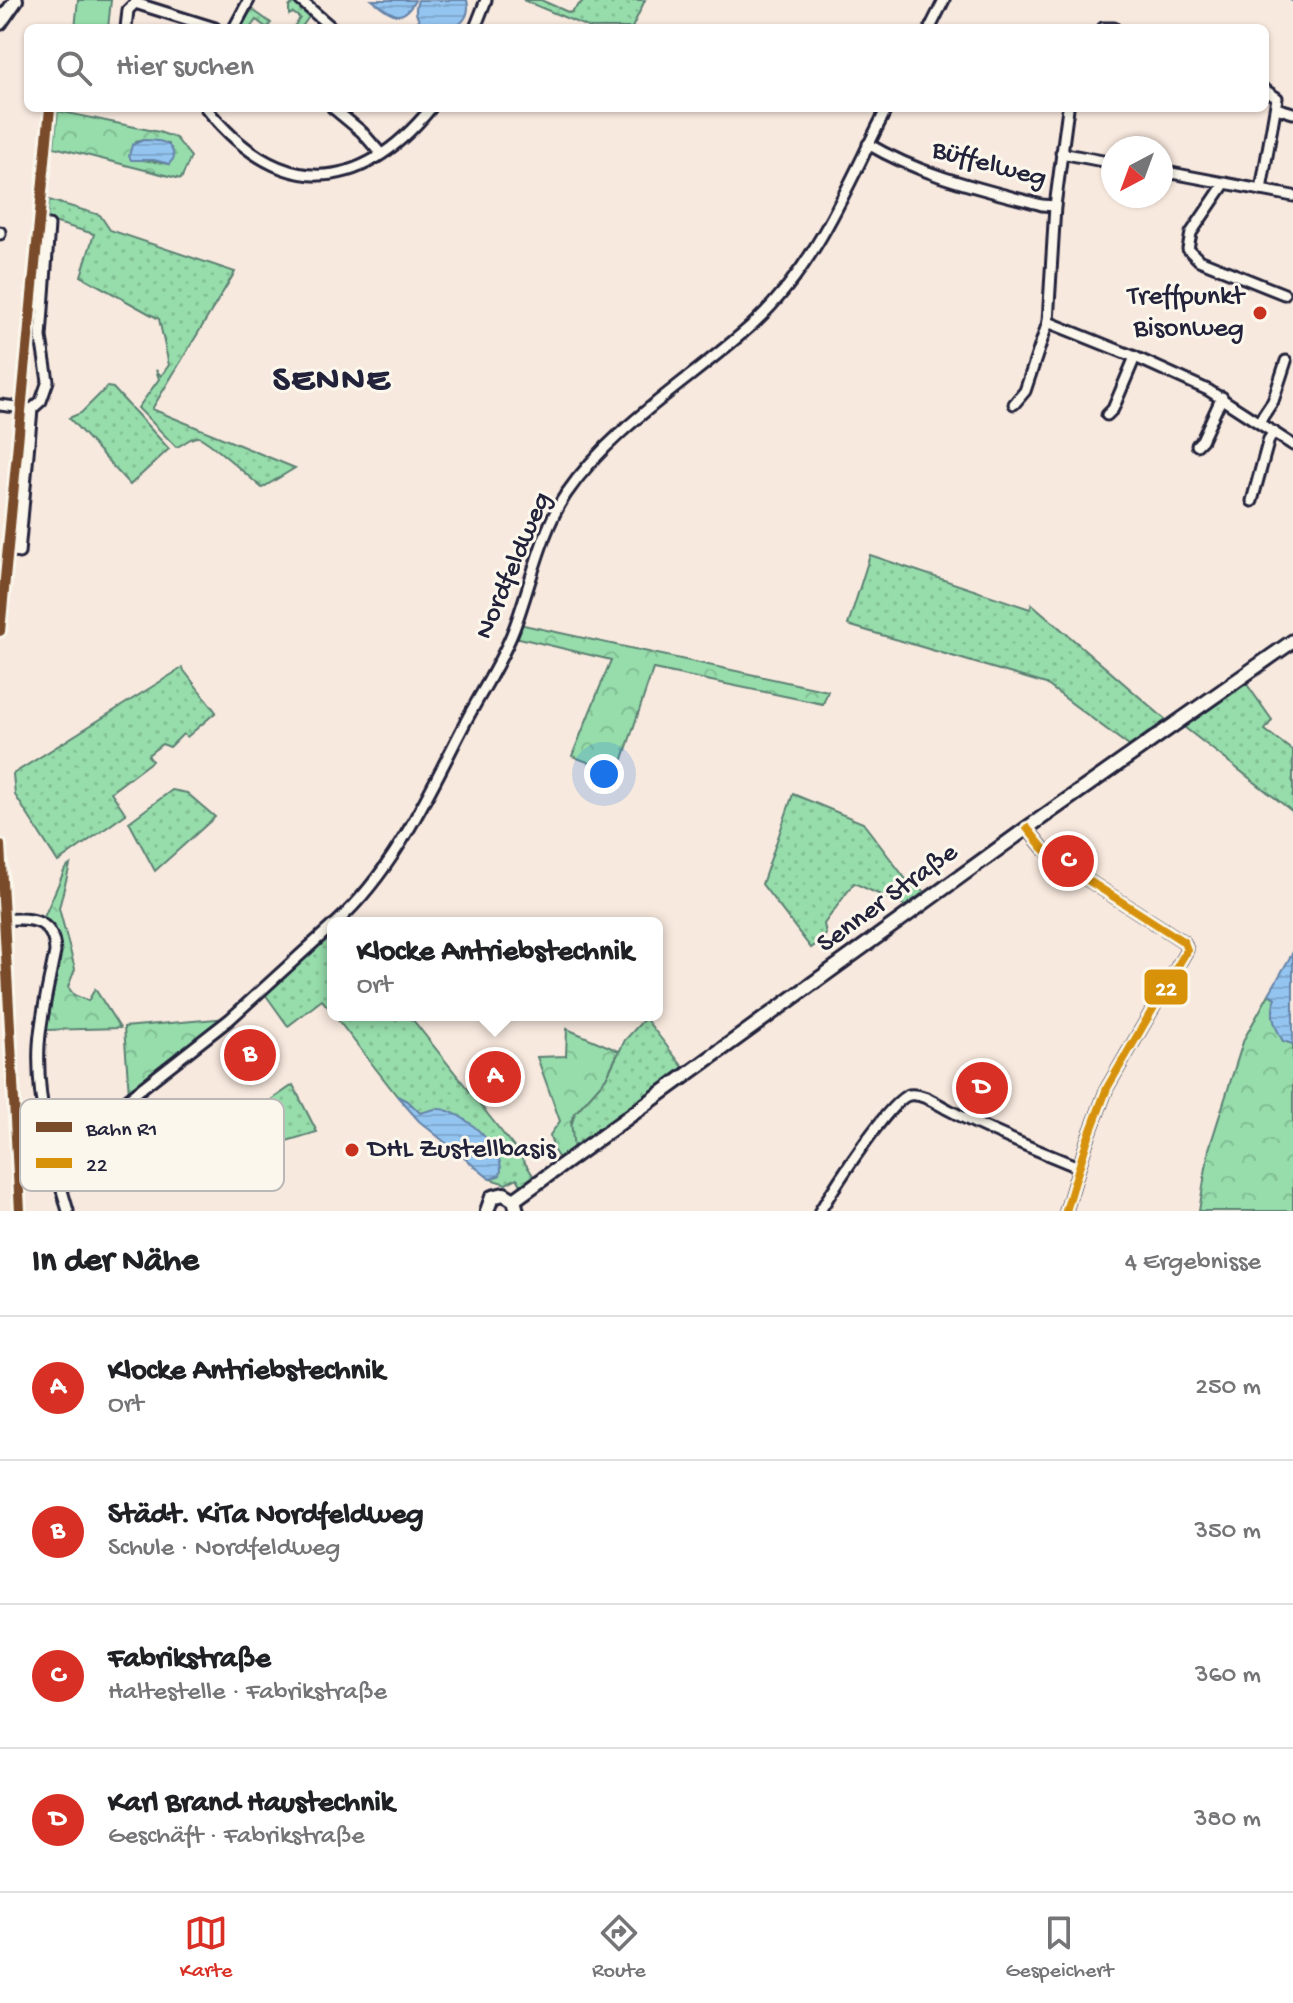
<!DOCTYPE html>
<html lang="de">
<head>
<meta charset="utf-8">
<style>
	:root { --surface:#fff; --page:#f6f6f6; --text:#202124; --muted:#757577; --line:#e0e0e0; --accent:#d93025 }
	body { margin:0; font-family:"Gochi Hand",sans-serif; background:var(--page); color:var(--text) }
	.compass { position:absolute; left:1101px; top:136px; width:72px; height:72px; border-radius:50%; background:var(--surface); box-shadow:0 2px 6px #0004; rotate:221deg }
	.you { position:absolute; left:604px; top:774px; width:28px; height:28px; margin:-20px; border:6px solid #fff; border-radius:50%; background:#1a73e8; box-shadow:0 0 0 12px #1a73e833 }
	.badge { display:grid; place-items:center; width:52px; height:52px; border-radius:50%; background:var(--accent); color:#fff; font-size:26px; font-weight:700 }
	.pin { position:absolute; translate:-50% -50%; border:4px solid #fff; box-shadow:0 2px 8px #0006 }
	.popup { position:absolute; left:327px; top:917px; width:336px; height:104px; box-sizing:border-box; display:grid; place-content:center; border-radius:12px; background:var(--surface); filter:drop-shadow(0 2px 6px #0005); font-size:26px; white-space:nowrap; color:var(--muted) }
	.popup b { font-size:30px; color:var(--text) }
	.popup::after { content:''; position:absolute; left:50%; top:100%; margin-left:-16px; border:16px solid transparent; border-top-color:var(--surface) }
	.list { margin:0; padding:0; list-style:none }
	h2 { display:flex; justify-content:space-between; align-items:center; height:104px; margin:0; padding:0 32px; font-size:34px }
	h2 small { font-size:26px; font-weight:400; color:var(--muted) }
	.list li { display:grid; grid-template-columns:52px 1fr auto; gap:24px; align-items:center; box-sizing:border-box; height:144px; padding:0 32px; border-top:2px solid var(--line) }
	.list b { display:block; font-size:30px; white-space:nowrap }
	.list p { margin:0; font-size:26px; white-space:nowrap; color:var(--muted) }
	.list em { font-size:26px; font-style:normal; color:var(--muted) }
	.icon { flex:none; width:44px; height:44px; fill:none; stroke:currentColor; stroke-width:2; stroke-linecap:round; stroke-linejoin:round }
	.map { position:relative; flex:none; width:1293px; height:1211px; overflow:hidden }
	.search { position:absolute; background:var(--surface); box-shadow:0 2px 6px #0004; left:24px; right:24px; top:24px; height:88px; display:flex; align-items:center; gap:20px; box-sizing:border-box; padding:0 28px; border-radius:12px; color:var(--muted); font-size:30px }
	.sheet { height:680px; background:var(--surface) }
	nav { display:flex; justify-content:space-around; align-items:center; box-sizing:border-box; height:112px; border-top:2px solid var(--line); background:var(--surface); font-size:22px; color:var(--muted) }
	nav a { display:grid; justify-items:center; gap:4px }
	nav .on { color:var(--accent) }
	.map>svg:first-child { display:block }
	.green { fill:url(#green-dots); stroke:#5c8073; stroke-width:2 }
	.forest { fill:url(#forest-crowns); stroke:#5c8073; stroke-width:2; fill-rule:evenodd }
	.pitch { fill:#96ddab; stroke:#5c8073; stroke-width:2 }
	.water { fill:url(#water-rules); stroke:#6684a8; stroke-width:2 }
	.lines { fill:none; stroke-linecap:round; stroke-linejoin:round }
	.stream { stroke:#6684a8; stroke-width:3 }
	.street-casing { stroke:#22223b; stroke-width:15 }
	.secondary-casing { stroke:#22223b; stroke-width:18 }
	.street { stroke:#fbf7ec; stroke-width:9 }
	.secondary { stroke:#fbf7ec; stroke-width:12 }
	.bus-1-casing { stroke:#fbf7ec; stroke-width:14 }
	.bus-1 { stroke:#d79209; stroke-width:8 }
	.rail-1-casing { stroke:#fbf7ec; stroke-width:16 }
	.rail-1 { stroke:#7a4b2a; stroke-width:10 }
	.poi-dot { fill:#c8321e; stroke:#fbf7ec; stroke-width:3 }
	.labels { text-anchor:middle; dominant-baseline:central; stroke-width:6; stroke-linejoin:round; paint-order:stroke }
	.street-label { font-size:28px; fill:#22223b; stroke:#fbf7ec }
	.poi-label { font-size:28px; fill:#22223b; stroke:#fbf7ec; text-anchor:end }
	.district-label { font-size:36px; font-weight:bold; letter-spacing:2px; fill:#22223b; stroke:#fbf7ec }
	.key { fill:#fbf7ec; stroke:#bab7b7; stroke-width:2 }
	.key-label { font-size:22px; fill:#22223b }
	.line-badge { stroke:#fbf7ec; stroke-width:3 }
	.badge-label { font-size:22px; text-anchor:middle; font-weight:bold; fill:#fff }
</style>
</head>
<body>
<div class="map">
<svg width="1293" height="1211" viewBox="0 0 1293 1211">
	<defs>
		<pattern id="green-dots" width="8" height="8" patternUnits="userSpaceOnUse" patternTransform="scale(2)"><rect width="8" height="8" fill="#96ddab"/><path d="M2 2h.1M6 6h.1" fill="none" stroke="#81bd94" stroke-width="1.8" stroke-linecap="round"/></pattern>
		<pattern id="forest-crowns" width="20" height="18" patternUnits="userSpaceOnUse" patternTransform="scale(2)"><rect width="20" height="18" fill="#96ddab"/><path d="M2 6a3 3 0 1 1 6 0M12 15a3 3 0 1 1 6 0" fill="none" stroke="#81bd94"/></pattern>
		<pattern id="water-rules" width="6" height="5" patternUnits="userSpaceOnUse" patternTransform="scale(2)"><rect width="6" height="5" fill="#94c5f0"/><path d="M0 2.5h6" fill="none" stroke="#7fa9cf"/></pattern>
	</defs>
	<rect width="100%" height="100%" fill="#f8e9de"/>
	<filter id="ink" filterUnits="userSpaceOnUse"><feTurbulence type="fractalNoise" baseFrequency=".0125" numOctaves="2"/><feDisplacementMap in="SourceGraphic" scale="16" xChannelSelector="R" yChannelSelector="G"/><feConvolveMatrix kernelMatrix="1 2 1 2 8 2 1 2 1" color-interpolation-filters="sRGB"/></filter>
	<g filter="url(#ink)">
		<g class="green">
			<path d="M 523,0 L 541,0 L 570,13 L 584,0 L 645,0 L 632,28 L 590,28 Z"/>
			<path d="M 295,1 L 311,14 L 301,28 L 293,28 L 300,18 L 293,13 L 289,15 L 289,7 Z"/>
			<path d="M 250,8 L 271,23 L 267,28 L 256,20 L 250,28 L 241,28 Z"/>
			<path d="M 49,200 L 100,215 L 110,230 L 235,272 L 152,409 L 295,468 L 262,488 C 252,480 206,437 198,437 C 189,437 184,445 176,447 L 138,408 L 159,379 L 156,370 L 161,376 L 169,365 L 159,319 L 81,276 L 94,234 L 47,220 Z"/>
			<path d="M 107,387 L 113,388 L 169,449 L 130,485 L 69,418 L 81,413 Z"/>
			<path d="M 870,555 L 1030,609 L 1032,604 L 1166,720 L 1129,746 L 1046,684 L 848,625 Z"/>
			<path d="M 182,668 L 216,712 L 187,737 L 183,734 L 170,747 L 162,744 L 148,755 L 152,761 L 111,792 L 126,814 L 58,862 L 15,795 L 13,774 Z"/>
			<path d="M 1246,683 L 1272,720 L 1265,730 L 1293,751 L 1293,812 L 1184,727 Z"/>
			<path d="M 172,790 L 187,793 L 215,817 L 155,871 L 129,822 Z"/>
			<path d="M 793,794 L 863,823 L 905,878 L 924,892 L 905,906 L 854,883 L 824,924 L 826,934 L 822,940 L 811,948 L 762,884 Z"/>
			<path d="M 333,931 L 333,1013 L 322,1000 L 288,1026 L 265,994 Z"/>
			<path d="M 334,1015 L 409,1015 L 520,1155 L 534,1177 L 521,1185 L 517,1178 L 506,1184 L 490,1179 L 500,1175 L 473,1126 L 439,1109 L 420,1113 L 409,1102 L 397,1096 Z"/>
			<path d="M 645,1018 L 683,1067 L 574,1150 L 570,1130 L 575,1113 L 606,1078 L 625,1040 Z"/>
			<path d="M 293,1085 L 317,1132 L 246,1153 L 227,1130 Z"/>
		</g>
		<g class="forest">
			<path d="M 58,111 L 159,132 L 176,138 L 191,157 L 181,179 L 54,147 ZM 143,140 L 169,144 L 169,164 L 135,159 L 136,142 Z"/>
			<path d="M 519,624 L 828,691 L 823,704 L 653,669 L 618,774 L 572,756 L 611,660 L 515,637 Z"/>
			<path d="M 70,865 L 59,908 L 75,969 L 68,987 L 74,995 L 88,1001 L 95,989 L 120,1028 L 46,1030 L 61,953 L 53,929 L 44,917 L 65,869 Z"/>
			<path d="M 1269,994 L 1276,998 C 1269,1013 1275,1027 1283,1041 L 1293,1044 L 1293,1211 L 1199,1211 L 1209,1149 L 1244,1039 Z"/>
			<path d="M 228,1018 L 129,1094 L 124,1027 Z"/>
			<path d="M 567,1029 L 619,1051 L 606,1078 L 575,1113 L 571,1121 L 574,1150 L 560,1160 L 554,1151 L 550,1135 L 560,1121 L 537,1057 L 566,1056 Z"/>
		</g>
		<path class="pitch" d="M 78,0 L 111,0 L 108,28 L 75,28 Z"/>
		<g class="water">
			<path d="M 372,0 L 415,0 C 402,26 390,13 372,0 Z"/>
			<path d="M 418,0 L 467,0 C 477,40 403,39 418,0 Z"/>
			<path d="M 143,140 C 160,140 173,141 174,158 L 169,164 L 154,160 L 131,160 L 129,156 L 132,145 Z"/>
			<path d="M 1293,952 L 1293,1044 L 1283,1041 C 1275,1027 1269,1014 1276,998 L 1269,994 Z"/>
			<path d="M 397,1096 L 409,1102 L 420,1113 C 426,1112 433,1108 439,1109 C 463,1110 508,1151 500,1175 L 490,1179 L 419,1121 Z"/>
		</g>
		<g class="lines">
			<path class="stream" d="M 1291,0 L 1293,1"/>
			<g class="street-casing">
				<g id="street">
					<path d="M 300,0 L 332,28"/>
					<path d="M 126,28 L 128,10 L 135,3 L 215,28"/>
					<path d="M 234,28 L 249,0"/>
					<path d="M 475,28 L 486,0"/>
					<path d="M 930,28 L 944,0"/>
					<path d="M 1103,28 L 1114,28"/>
					<path d="M 206,108 C 279,198 358,197 431,108"/>
					<path d="M 333,108 L 362,132 L 381,154"/>
					<path d="M 1276,108 L 1293,113"/>
					<path d="M 868,144 C 922,176 982,189 1042,205 L 1055,206"/>
					<path d="M 1061,153 L 1113,163"/>
					<path d="M 1161,171 L 1293,196"/>
					<path d="M 1225,183 L 1191,233 L 1188,249 L 1199,260 L 1284,294"/>
					<path d="M 1261,190 L 1277,98 L 1265,90"/>
					<path d="M 0,234 L 0,232"/>
					<path d="M 1048,322 L 1055,206 L 1068,108"/>
					<path d="M 1014,404 L 1025,391 L 1048,322 L 1135,357 L 1208,390 L 1293,445"/>
					<path d="M 0,405 L 32,409"/>
					<path d="M 1107,415 L 1113,409 L 1135,357"/>
					<path d="M 1259,422 L 1273,401 L 1286,361"/>
					<path d="M 1197,445 L 1202,440 L 1222,397"/>
					<path d="M 1252,501 L 1269,439 L 1274,432"/>
					<path d="M 19,553 L 32,409 L 41,401 L 48,381 L 41,337 L 49,225"/>
					<path d="M 1027,828 L 1043,848 L 1058,861 L 1184,942 L 1187,950 L 1107,1088 L 1087,1141 L 1066,1211"/>
					<path d="M 0,920 C 27,918 54,916 55,952 C 49,983 41,1014 39,1045 C 36,1102 52,1157 68,1211"/>
					<path d="M 336,923 C 396,868 429,792 466,721 C 482,691 502,661 514,629 C 530,587 541,531 566,494 C 613,425 694,378 754,323 C 819,262 847,185 887,108"/>
					<path d="M 52,1155 L 69,1145 L 230,1019 L 333,925"/>
					<path d="M 820,1211 C 832,1191 890,1099 909,1095 C 923,1093 937,1104 949,1110 C 990,1132 1035,1149 1078,1167"/>
				</g>
			</g>
			<g class="secondary-casing">
				<g id="secondary">
					<path d="M 0,23 L 16,0"/>
					<path d="M 514,1200 L 1027,828 L 1293,641"/>
					<path d="M 487,1211 L 492,1197 L 504,1194 L 514,1200 L 517,1211"/>
				</g>
			</g>
			<use href="#street" class="street"/>
			<use href="#secondary" class="secondary"/>
			<g class="bus-1-casing">
				<path id="bus-1" d="M 1027,828 L 1043,848 L 1058,861 L 1184,942 L 1187,950 L 1107,1088 L 1087,1141 L 1066,1211"/>
			</g>
			<use href="#bus-1" class="bus-1"/>
			<g class="rail-1-casing">
				<g id="rail-1">
					<path d="M 0,631 L 50,108"/>
					<path d="M 0,845 L 20,1211"/>
				</g>
			</g>
			<use href="#rail-1" class="rail-1"/>
		</g>
	</g>
	<g class="poi-dot">
		<circle cx="1260" cy="313" r="8"/>
		<circle cx="352" cy="1150" r="8"/>
	</g>
	<g class="labels">
		<g class="street-label">
			<text transform="translate(989 165) rotate(15)">Büffelweg</text>
			<text transform="translate(514 566) rotate(-67)">Nordfeldweg</text>
			<text transform="translate(888 899) rotate(-36)">Senner Straße</text>
		</g>
		<g class="poi-label">
			<text x="1244" y="297">Treffpunkt<tspan x="1244" dy="32">Bisonweg</tspan></text>
			<text x="368" y="1150" text-anchor="start">DHL Zustellbasis</text>
		</g>
		<g class="district-label">
			<text x="332" y="381">SENNE</text>
		</g>
	</g>
	<rect x="20" y="1099" width="264" height="92" rx="12" class="key"/>
	<rect x="36" y="1122" width="36" height="10" fill="#7a4b2a"/>
	<rect x="36" y="1158" width="36" height="10" fill="#d79209"/>
	<g class="key-label">
		<text x="86" y="1135">Bahn R1</text>
		<text x="86" y="1171">22</text>
	</g>
	<rect class="line-badge" x="1143" y="968" width="46" height="38" rx="8" fill="#d79209"/>
	<g class="badge-label">
		<text x="1166" y="995">22</text>
	</g>
</svg>
<svg class="compass" viewBox="-18 -18 36 36"><path d="M0-13l5 13h-10z" fill="#e53935"/><path d="M0 13l5-13h-10z" fill="#757577"/></svg>
<div class="you"></div>
<div class="pin badge" style="left:495px;top:1077px">A</div>
<div class="popup"><b>Klocke Antriebstechnik</b>Ort</div>
<div class="pin badge" style="left:250px;top:1055px">B</div>
<div class="pin badge" style="left:1068px;top:861px">C</div>
<div class="pin badge" style="left:982px;top:1088px">D</div>
<div class="search"><svg class="icon" aria-label="search" viewBox="0 0 24 24"><circle cx="10" cy="10" r="6"/><path d="M15 15l6 6"/></svg>Hier suchen</div>
</div>
<section class="sheet">
<h2>In der Nähe<small>4 Ergebnisse</small></h2>
<ul class="list">
<li><span class="badge">A</span><div><b>Klocke Antriebstechnik</b><p>Ort</p></div><em>250 m</em></li>
<li><span class="badge">B</span><div><b>Städt. KiTa Nordfeldweg</b><p>Schule · Nordfeldweg</p></div><em>350 m</em></li>
<li><span class="badge">C</span><div><b>Fabrikstraße</b><p>Haltestelle · Fabrikstraße</p></div><em>360 m</em></li>
<li><span class="badge">D</span><div><b>Karl Brand Haustechnik</b><p>Geschäft · Fabrikstraße</p></div><em>380 m</em></li>
</ul>
</section>
<nav>
<a class="on"><svg class="icon" aria-label="map" viewBox="0 0 24 24"><path d="M3 6l6-2 6 2 6-2v14l-6 2-6-2-6 2zM9 4v14M15 6v14"/></svg>Karte</a>
<a><svg class="icon" aria-label="directions" viewBox="0 0 24 24"><path d="M12 3l9 9-9 9-9-9zM9 14v-3h6M13 9l2 2-2 2"/></svg>Route</a>
<a><svg class="icon" aria-label="saved" viewBox="0 0 24 24"><path d="M7 4h10v16l-5-4-5 4z"/></svg>Gespeichert</a>
</nav>
</body>
</html>
